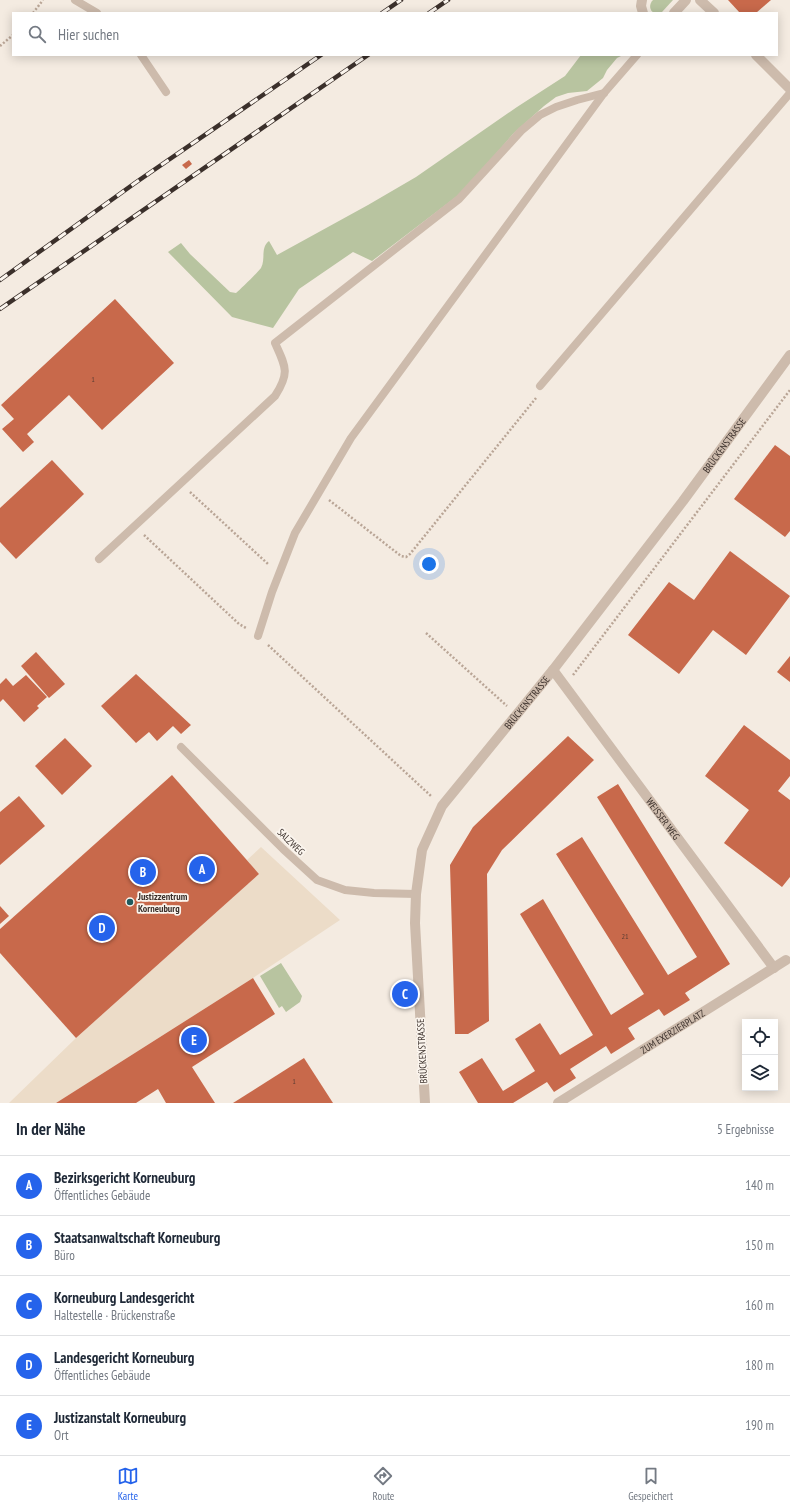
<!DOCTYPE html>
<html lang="de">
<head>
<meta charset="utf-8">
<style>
	:root { --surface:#fff; --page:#f6f6f7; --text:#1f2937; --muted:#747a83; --line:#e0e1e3; --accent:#2563eb }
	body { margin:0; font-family:"PT Sans Narrow",sans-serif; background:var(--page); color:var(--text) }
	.controls { position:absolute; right:12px; bottom:12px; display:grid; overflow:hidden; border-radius:0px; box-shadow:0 2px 10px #0003 }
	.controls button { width:36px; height:36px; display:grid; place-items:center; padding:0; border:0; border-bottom:1px solid var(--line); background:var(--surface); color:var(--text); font:20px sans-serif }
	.you { position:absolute; left:429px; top:564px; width:14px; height:14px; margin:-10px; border:3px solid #fff; border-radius:50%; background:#1a73e8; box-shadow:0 0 0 6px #1a73e833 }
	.badge { display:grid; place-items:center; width:26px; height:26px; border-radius:50%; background:var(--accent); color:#fff; font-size:13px; font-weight:700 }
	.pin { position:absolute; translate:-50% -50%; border:2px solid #fff; box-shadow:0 1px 4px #0006 }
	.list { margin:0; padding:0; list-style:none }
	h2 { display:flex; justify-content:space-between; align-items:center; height:52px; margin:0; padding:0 16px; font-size:17px }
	h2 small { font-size:13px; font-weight:400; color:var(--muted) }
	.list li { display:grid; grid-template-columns:26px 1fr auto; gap:12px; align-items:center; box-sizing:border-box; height:60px; padding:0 16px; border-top:1px solid var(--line) }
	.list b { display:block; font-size:15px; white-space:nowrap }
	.list p { margin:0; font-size:13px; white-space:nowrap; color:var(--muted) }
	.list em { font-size:13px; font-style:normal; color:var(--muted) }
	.icon { flex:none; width:22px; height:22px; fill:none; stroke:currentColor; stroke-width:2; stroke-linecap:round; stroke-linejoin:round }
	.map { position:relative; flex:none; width:790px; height:1103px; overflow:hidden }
	.search { position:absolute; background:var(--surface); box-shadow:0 2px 10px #0003; left:12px; right:12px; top:12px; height:44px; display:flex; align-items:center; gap:10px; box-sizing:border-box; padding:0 14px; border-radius:0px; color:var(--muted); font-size:15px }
	.sheet { height:352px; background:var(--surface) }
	nav { display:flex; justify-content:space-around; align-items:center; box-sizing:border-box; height:56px; border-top:1px solid var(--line); background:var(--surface); font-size:11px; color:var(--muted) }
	nav a { display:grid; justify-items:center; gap:2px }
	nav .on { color:var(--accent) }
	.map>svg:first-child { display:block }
	.green { fill:#b8c4a0 }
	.plaza { fill:#ecdcc8 }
	.building { fill:#c8694b }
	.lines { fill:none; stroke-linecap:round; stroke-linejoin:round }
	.path { stroke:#b9a596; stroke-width:2.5; stroke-dasharray:2 2; stroke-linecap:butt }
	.lane { stroke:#cdbbac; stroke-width:8 }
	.street { stroke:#cdbbac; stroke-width:10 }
	.rail-casing { stroke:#3b302b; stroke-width:4.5 }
	.rail { stroke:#fbf5ee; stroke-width:3; stroke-dasharray:9; stroke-linecap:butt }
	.poi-dot { fill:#1f5a5e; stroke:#fbf5ee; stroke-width:1.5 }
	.labels { text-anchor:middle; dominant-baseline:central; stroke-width:3.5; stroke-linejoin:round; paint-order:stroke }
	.number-label { font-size:8px; fill:#5e3e33 }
	.street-label { font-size:10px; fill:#3b302b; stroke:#fbf5ee }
	.poi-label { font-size:10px; font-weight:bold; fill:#3b302b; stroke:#fbf5ee; text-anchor:start }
</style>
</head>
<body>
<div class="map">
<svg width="790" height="1103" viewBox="0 0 790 1103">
	<rect width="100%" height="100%" fill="#f4ebe1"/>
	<g class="green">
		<path d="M 653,0 L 673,0 L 662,12 L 654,13 C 649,10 649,4 653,0 Z"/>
		<path d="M 581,55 L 623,55 L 617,58 L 607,70 L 603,78 L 587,91 L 568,93 L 556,97 L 544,106 L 513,134 L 470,184 L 456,197 L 372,261 L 353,252 L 299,289 L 273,328 L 232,317 L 168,252 L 181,243 L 190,254 L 230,292 L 236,293 C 240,290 258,272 261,268 C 266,259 260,248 269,241 L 277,255 L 368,205 L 416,177 L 517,107 L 565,76 Z"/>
		<path d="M 281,963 L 302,996 L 300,1002 L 286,1012 L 282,1006 L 279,1008 L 260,976 Z"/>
	</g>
	<path class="plaza" d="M 261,847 L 340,920 L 253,978 L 56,1103 L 9,1103 L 76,1038 L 259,874 L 247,860 Z"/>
	<g class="building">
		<path d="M 728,0 L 771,0 L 756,13 L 740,13 Z"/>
		<path d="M 189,160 L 192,164 L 186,169 L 182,165 Z"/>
		<path d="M 115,299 L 174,363 L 102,430 L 69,395 L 27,434 L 34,442 L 23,452 L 2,429 L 14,419 L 1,405 Z"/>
		<path d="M 775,445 L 790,456 L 790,531 L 785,537 L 734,499 Z"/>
		<path d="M 52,460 L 84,494 L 16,559 L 0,542 L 0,508 Z"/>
		<path d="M 730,551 L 790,596 L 746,655 L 713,630 L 679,674 L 628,635 L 669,582 L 694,600 Z"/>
		<path d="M 36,652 L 65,684 L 49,698 L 21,666 Z"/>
		<path d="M 790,656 L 790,682 L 777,672 Z"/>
		<path d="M 136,674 L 191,725 L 181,734 L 173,726 L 157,741 L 149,732 L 136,743 L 101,706 Z"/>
		<path d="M 26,675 L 47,697 L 37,706 L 39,708 L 24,722 L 3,699 L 0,702 L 0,684 L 6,678 L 13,686 Z"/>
		<path d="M 744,725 L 790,760 L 790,776 L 778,791 L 790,800 L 790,877 L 782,887 L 724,843 L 749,810 L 705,776 Z"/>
		<path d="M 568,736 L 594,760 L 502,850 L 487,874 L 489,1021 L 468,1034 L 455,1034 L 450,865 L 473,827 Z"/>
		<path d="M 65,738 L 92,766 L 62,795 L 35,766 Z"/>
		<path d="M 172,775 L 259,874 L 76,1038 L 0,953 L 0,929 Z"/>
		<path d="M 618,784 L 730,964 L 685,993 L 690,1000 L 664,1016 L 659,1009 L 628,1028 L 635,1039 L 611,1054 L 606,1046 L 570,1069 L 576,1078 L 554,1092 L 547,1082 L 513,1103 L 478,1103 L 459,1072 L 482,1058 L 503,1091 L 535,1071 L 515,1039 L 540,1023 L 560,1055 L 593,1035 L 520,914 L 543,899 L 611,1015 L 644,994 L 556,854 L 582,837 L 668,975 L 697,957 L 597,797 Z"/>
		<path d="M 19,796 L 45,826 L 0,865 L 0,812 Z"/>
		<path d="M 0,906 L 9,916 L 0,924 Z"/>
		<path d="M 253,978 L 275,1014 L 192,1067 L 215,1103 L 166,1103 L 158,1089 L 136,1103 L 56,1103 Z"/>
		<path d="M 304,1058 L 333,1103 L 233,1103 Z"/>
	</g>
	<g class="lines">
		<g class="path">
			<path d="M 33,13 L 43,0"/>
			<path d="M 0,46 L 13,35"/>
			<path d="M 190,492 L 268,564"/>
			<path d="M 329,500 L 401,556 L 406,557 L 410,554 L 536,398"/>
			<path d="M 144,535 L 239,624 L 246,628"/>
			<path d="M 426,633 L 507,706"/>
			<path d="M 268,645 L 431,796"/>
			<path d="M 573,675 L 790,390"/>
		</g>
		<g class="lane">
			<path d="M 75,0 L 97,13"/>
			<path d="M 141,55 L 166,92"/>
			<path d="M 540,386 L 790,93"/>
			<path d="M 99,559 L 275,396 C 290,373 286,367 275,343 L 459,199 L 521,131 L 540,115 L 556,107 L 577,100 L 604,93"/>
			<path d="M 258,636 L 272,592 L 295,533 L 351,438 L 604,93 L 637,55"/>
			<path d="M 181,747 L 283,849 L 317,880 L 345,890 L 374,893 L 416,894"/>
		</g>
		<g class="street">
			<path d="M 642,0 L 641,6 L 643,13"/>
			<path d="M 700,0 L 714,13"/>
			<path d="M 674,13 L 686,0"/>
			<path d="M 756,55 L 790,89"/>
			<path id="s1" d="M 553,670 L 774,968"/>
			<path id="s2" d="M 425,1103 L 415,923 L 416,894 L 422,850 L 442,806 L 553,670 L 683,501 L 790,355"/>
			<path id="s3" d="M 558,1103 L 786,960"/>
		</g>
		<g class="rail-casing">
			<g id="rail">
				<path d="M 382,13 L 401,0"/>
				<path d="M 429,13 L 448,0"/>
				<path d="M 0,280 L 135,183 L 321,55"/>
				<path d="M 0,309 L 368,55"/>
			</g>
		</g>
		<use href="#rail" class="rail"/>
	</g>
	<circle class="poi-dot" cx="130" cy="902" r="4"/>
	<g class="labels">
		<g class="number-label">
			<text x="93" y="379">1</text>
			<text x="625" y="936">21</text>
			<text x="294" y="1081">1</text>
		</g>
		<g class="street-label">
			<text stroke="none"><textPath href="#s2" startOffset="760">BRÜCKENSTRASSE</textPath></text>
			<text stroke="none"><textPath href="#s2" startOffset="436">BRÜCKENSTRASSE</textPath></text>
			<text stroke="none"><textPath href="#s1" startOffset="185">WEISSER WEG</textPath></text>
			<text transform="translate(291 842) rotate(44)">SALZWEG</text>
			<text stroke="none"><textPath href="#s3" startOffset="135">ZUM EXERZIERPLATZ</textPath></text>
			<text transform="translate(422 1051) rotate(-93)">BRÜCKENSTRASSE</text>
		</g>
		<g class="poi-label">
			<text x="138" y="896">Justizzentrum<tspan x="138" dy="12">Korneuburg</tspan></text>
		</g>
	</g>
</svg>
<div class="controls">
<button><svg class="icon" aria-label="locate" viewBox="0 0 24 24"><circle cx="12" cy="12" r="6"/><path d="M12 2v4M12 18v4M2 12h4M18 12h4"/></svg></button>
<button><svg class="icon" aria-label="layers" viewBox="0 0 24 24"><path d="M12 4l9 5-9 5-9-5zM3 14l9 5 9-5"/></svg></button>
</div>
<div class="you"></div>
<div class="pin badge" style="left:202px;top:869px">A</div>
<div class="pin badge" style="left:143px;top:872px">B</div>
<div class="pin badge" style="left:405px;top:994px">C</div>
<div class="pin badge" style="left:102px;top:928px">D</div>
<div class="pin badge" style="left:194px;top:1040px">E</div>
<div class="search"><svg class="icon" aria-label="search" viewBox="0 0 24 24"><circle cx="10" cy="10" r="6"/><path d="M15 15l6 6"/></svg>Hier suchen</div>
</div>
<section class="sheet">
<h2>In der Nähe<small>5 Ergebnisse</small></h2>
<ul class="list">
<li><span class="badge">A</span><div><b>Bezirksgericht Korneuburg</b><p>Öffentliches Gebäude</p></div><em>140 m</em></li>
<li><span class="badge">B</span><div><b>Staatsanwaltschaft Korneuburg</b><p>Büro</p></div><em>150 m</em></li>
<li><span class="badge">C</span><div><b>Korneuburg Landesgericht</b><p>Haltestelle · Brückenstraße</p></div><em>160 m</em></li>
<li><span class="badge">D</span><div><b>Landesgericht Korneuburg</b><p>Öffentliches Gebäude</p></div><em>180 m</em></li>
<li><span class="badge">E</span><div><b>Justizanstalt Korneuburg</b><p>Ort</p></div><em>190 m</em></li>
</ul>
</section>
<nav>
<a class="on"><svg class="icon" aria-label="map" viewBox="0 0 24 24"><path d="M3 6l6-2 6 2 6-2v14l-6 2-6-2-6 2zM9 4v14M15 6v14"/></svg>Karte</a>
<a><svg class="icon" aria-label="directions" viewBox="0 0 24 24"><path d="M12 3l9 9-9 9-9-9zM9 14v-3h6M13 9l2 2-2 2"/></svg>Route</a>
<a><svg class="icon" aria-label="saved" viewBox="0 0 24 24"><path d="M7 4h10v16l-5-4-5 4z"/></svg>Gespeichert</a>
</nav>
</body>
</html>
